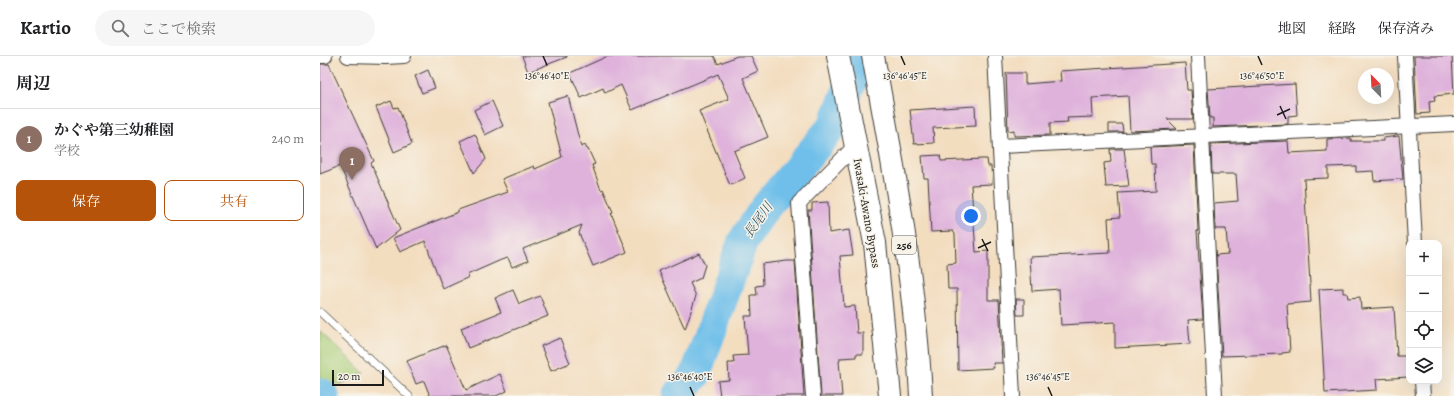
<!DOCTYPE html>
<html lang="ja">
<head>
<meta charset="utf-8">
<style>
	:root { --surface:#fff; --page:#f6f6f6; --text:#202124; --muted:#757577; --line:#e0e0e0; --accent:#b45309 }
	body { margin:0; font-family:Alegreya,"Noto Serif JP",serif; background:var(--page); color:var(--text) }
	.controls { position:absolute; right:12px; bottom:12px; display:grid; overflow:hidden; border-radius:8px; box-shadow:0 4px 16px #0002 }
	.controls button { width:36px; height:36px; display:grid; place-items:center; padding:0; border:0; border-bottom:1px solid var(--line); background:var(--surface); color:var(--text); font:20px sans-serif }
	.compass { position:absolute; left:1038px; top:12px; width:36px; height:36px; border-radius:50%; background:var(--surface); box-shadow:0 4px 16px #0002; rotate:336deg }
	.scale { position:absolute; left:12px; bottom:10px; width:52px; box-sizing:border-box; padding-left:4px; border:2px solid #1c1c1c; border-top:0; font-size:11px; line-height:14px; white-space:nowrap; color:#1c1c1c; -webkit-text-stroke:3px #f7f3e8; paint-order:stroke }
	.you { position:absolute; left:651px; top:160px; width:14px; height:14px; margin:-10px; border:3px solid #fff; border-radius:50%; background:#1a73e8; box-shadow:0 0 0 6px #1a73e833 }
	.badge { display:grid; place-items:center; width:26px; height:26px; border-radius:50%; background:var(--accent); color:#fff; font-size:13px; font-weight:700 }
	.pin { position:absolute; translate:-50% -33px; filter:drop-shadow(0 1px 2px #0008) }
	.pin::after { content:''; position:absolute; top:21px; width:14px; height:12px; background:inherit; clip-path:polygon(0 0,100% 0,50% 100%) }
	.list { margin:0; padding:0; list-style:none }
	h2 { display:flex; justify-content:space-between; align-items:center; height:52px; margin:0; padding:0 16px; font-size:17px }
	h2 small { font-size:13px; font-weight:400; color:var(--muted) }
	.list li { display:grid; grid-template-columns:26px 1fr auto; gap:12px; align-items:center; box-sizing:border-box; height:60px; padding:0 16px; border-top:1px solid var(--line) }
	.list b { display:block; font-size:15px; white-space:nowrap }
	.list p { margin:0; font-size:13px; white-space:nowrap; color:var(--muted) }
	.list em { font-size:13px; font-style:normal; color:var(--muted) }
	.actions { display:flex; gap:8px; padding:12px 16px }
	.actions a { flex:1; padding:9px 0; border:1px solid var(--accent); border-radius:8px; text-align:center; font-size:14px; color:var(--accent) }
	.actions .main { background:var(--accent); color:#fff }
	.icon { flex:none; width:22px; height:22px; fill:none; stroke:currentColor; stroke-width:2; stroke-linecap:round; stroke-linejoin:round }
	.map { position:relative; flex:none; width:1134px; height:340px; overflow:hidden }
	header { display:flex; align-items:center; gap:24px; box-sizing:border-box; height:56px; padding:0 20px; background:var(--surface); border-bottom:1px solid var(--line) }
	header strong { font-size:19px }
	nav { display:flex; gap:22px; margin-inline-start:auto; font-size:14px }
	.search { width:280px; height:36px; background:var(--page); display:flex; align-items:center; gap:10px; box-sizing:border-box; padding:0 14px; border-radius:22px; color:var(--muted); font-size:15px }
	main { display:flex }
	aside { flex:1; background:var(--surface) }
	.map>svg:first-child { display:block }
	.green { fill:#a9ce78; stroke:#62754a }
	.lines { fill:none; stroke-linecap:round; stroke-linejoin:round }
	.river { stroke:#6fbfea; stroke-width:31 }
	.building { fill:#dfb2dc }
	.service-casing { stroke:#3c3934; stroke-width:8 }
	.minor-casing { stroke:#3c3934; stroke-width:16 }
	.trunk-casing { stroke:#3c3934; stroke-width:24 }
	.service { stroke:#fff; stroke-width:7 }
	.minor { stroke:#fff; stroke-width:14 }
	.trunk { stroke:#fff; stroke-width:22 }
	.ticks { fill:none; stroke:#1c1c1c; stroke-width:1.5 }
	.labels { text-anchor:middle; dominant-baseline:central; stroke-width:3; stroke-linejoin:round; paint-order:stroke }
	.shield { fill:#f7f3e8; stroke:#5e5c59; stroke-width:1 }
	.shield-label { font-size:11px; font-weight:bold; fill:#1c1c1c }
	.street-label { font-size:12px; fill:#1c1c1c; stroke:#f7f3e8 }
	.water-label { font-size:13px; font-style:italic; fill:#395564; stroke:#f7f3e8 }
	.ticks-label { font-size:10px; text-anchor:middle; fill:#1c1c1c; stroke:#f7f3e8; stroke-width:3; stroke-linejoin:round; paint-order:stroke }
</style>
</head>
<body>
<header>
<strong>Kartio</strong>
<div class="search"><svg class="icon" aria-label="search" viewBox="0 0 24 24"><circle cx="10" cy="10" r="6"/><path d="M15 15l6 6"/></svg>ここで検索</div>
<nav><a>地図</a><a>経路</a><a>保存済み</a></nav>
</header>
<main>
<aside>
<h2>周辺<small></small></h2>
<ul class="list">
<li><span class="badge" style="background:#8d6e63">1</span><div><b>かぐや第三幼稚園</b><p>学校</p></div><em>240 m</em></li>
</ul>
<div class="actions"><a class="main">保存</a><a>共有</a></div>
</aside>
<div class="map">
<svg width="1134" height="340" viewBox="0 0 1134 340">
	<rect width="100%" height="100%" fill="#f7f3e8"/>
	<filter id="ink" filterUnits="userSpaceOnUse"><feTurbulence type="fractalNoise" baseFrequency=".025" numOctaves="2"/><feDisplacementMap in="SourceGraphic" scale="8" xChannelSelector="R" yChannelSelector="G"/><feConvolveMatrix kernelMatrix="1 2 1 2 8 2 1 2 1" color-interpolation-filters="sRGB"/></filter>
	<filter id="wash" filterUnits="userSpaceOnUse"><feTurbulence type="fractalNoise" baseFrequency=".012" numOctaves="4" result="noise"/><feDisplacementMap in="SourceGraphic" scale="16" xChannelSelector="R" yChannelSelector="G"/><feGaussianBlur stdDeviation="0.9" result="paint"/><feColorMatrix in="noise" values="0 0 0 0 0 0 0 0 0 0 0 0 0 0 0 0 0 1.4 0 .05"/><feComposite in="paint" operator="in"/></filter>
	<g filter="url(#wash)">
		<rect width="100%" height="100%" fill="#f3ddbf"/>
		<path class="green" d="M 0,275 L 44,317 L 21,328 L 0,325 Z"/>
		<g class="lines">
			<g class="river">
				<path d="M 0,337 L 4,340"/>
				<path d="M 357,340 L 375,320 L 423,185 L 444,153 L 513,70 L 542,0"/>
			</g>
		</g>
		<g id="blocks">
			<g class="building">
				<path d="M 202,0 L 247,0 L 247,1 L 208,16 Z"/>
				<path d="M 288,0 L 394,0 L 398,8 L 417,0 L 431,0 L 438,15 L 423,22 L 448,81 L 414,95 L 425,122 L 411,129 L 409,127 L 379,55 L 409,43 L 398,18 L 312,54 L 301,29 L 285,37 L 283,32 L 261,42 L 250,17 Z"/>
				<path d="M 1094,0 L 1132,0 L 1134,38 L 1114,40 L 1115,45 L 1109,46 L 1110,57 L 1097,58 Z"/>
				<path d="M 865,7 L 867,34 L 871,34 L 873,63 L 847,63 L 857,73 L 810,75 L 808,40 L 772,42 L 773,61 L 747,62 L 748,66 L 730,67 L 730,79 L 694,80 L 694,74 L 688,75 L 686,17 L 705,17 L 705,28 L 741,25 L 740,15 Z"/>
				<path d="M 0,8 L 9,8 L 54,105 L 51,107 L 80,174 L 56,193 L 20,110 L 0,118 Z"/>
				<path d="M 108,14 L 115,32 L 102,37 L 95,20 Z"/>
				<path d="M 975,28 L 977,59 L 968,60 L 968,68 L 893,71 L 893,62 L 890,62 L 888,33 Z"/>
				<path d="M 248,40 L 261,91 L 265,89 L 267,93 L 268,93 L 275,108 L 272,109 L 281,134 L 283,133 L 293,156 L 291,157 L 307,196 L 273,210 L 259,177 L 262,169 L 203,193 L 208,205 L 192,211 L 188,202 L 181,204 L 147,219 L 149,221 L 123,233 L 105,185 L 80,196 L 73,182 L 138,156 L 138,154 L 188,136 L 182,123 L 214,110 L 215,113 L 242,101 L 228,46 Z"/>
				<path d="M 71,45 L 74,52 L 78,51 L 92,88 L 74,96 L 56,51 Z"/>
				<path d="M 172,45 L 183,70 L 165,79 L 154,54 Z"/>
				<path d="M 655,50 L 656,70 L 613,72 L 614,87 L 594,88 L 590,54 Z"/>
				<path d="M 789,68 L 802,68 L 803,76 L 789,76 Z"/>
				<path d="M 155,78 L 166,103 L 154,117 L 140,85 Z"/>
				<path d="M 1079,80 L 1083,123 L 1054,125 L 1053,115 L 1036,116 L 1036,110 L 1008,111 L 1008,122 L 984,123 L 991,246 L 967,248 L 970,296 L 962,297 L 962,298 L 902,300 L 896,199 L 908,198 L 906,173 L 895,173 L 894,147 L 918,145 L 916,118 L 892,118 L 891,88 L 968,85 L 969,97 L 1007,95 L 1007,83 L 1031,82 L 1031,85 L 1063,85 L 1063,82 Z"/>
				<path d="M 874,89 L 878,175 L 877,175 L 883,263 L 868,264 L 870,288 L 795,292 L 795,266 L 741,269 L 739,233 L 712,235 L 710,201 L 790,197 L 788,162 L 800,161 L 798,137 L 836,135 L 835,108 L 831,108 L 830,91 Z"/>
				<path d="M 790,93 L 804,93 L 809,130 L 786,131 L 784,107 L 791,106 Z"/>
				<path d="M 620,99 L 621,105 L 662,103 L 667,103 L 668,110 L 671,110 L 672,128 L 651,129 L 656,196 L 668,195 L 668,244 L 679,244 L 682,307 L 673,307 L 674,312 L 638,314 L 637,233 L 628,233 L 627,208 L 636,207 L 635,178 L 633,175 L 611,176 L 608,122 L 604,122 L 602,100 Z"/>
				<path d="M 508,146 L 509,177 L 529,174 L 533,199 L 520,200 L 524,251 L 535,250 L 537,277 L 543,277 L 543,298 L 536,298 L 536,301 L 520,302 L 520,305 L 519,305 L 522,340 L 501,340 L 488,154 L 492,154 L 492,147 Z"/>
				<path d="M 379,197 L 385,209 L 381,222 L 370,227 L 376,240 L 365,273 L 339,215 Z"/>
				<path d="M 467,205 L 475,205 L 484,340 L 400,340 L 398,325 L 409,324 L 408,307 L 414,307 L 413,300 L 428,299 L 425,260 L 432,260 L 431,239 L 437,239 L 436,230 L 443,229 L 442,208 Z"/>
				<path d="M 1023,232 L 1023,237 L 1027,237 L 1028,242 L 1040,241 L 1041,253 L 1074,251 L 1077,300 L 1089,300 L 1089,321 L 1056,323 L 1057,334 L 1005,337 L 999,233 Z"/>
				<path d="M 193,234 L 199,248 L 220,240 L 228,260 L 148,292 L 141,272 L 181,256 L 175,242 Z"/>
				<path d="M 696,243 L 704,243 L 704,259 L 697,259 Z"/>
				<path d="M 240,282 L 250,307 L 231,315 L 221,290 Z"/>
				<path d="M 126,289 L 146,334 L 180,318 L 187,335 L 176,340 L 110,340 L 104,325 L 96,328 L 87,305 Z"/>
			</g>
		</g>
	</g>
	<g filter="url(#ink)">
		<use href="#blocks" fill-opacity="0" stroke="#3c3934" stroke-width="1"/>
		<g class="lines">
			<g class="service-casing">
				<path id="service" d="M 0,256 L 89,340"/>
			</g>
			<g class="minor-casing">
				<g id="minor">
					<path d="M 0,0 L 5,0"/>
					<path d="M 28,0 L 66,1 L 84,0"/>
					<path d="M 675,0 L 693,340"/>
					<path d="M 878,0 L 895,340"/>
					<path d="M 1085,0 L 1095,187"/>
					<path d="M 680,90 L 1134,68"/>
					<path d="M 1102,325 L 1103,340"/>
					<path d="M 493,340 L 479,147 L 535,90"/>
				</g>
			</g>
			<g class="trunk-casing">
				<g id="trunk">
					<path d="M 518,0 L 555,187 L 570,340"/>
					<path d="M 553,0 C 574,111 595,227 601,340"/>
				</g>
			</g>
			<use href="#service" class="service"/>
			<use href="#minor" class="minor"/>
			<use href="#trunk" class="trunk"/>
		</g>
	</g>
	<path class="ticks" d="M 223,0 L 227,9M 581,0 L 585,9M 938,0 L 942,9M 960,50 L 966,63M 957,59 L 970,53M 662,183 L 668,195M 658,192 L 671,186M 370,331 L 374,340M 728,331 L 732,340"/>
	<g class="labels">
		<rect class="shield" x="572" y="180" width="24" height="18" rx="3"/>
		<g class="shield-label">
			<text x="584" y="189">256</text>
		</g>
		<g class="street-label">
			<text transform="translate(547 157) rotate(80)">Iwasaki-Awano Bypass</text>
		</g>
		<g class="water-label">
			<text transform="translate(438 164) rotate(-55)">長尾川</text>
		</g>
	</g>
	<g class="ticks-label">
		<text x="227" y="23">136°46'40"E</text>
		<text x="585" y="23">136°46'45"E</text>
		<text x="942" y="23">136°46'50"E</text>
		<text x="370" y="324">136°46'40"E</text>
		<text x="728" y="324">136°46'45"E</text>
	</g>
</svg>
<div class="controls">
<button>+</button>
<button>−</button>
<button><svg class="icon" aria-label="locate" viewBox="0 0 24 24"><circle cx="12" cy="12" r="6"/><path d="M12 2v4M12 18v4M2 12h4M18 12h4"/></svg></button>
<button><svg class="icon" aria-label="layers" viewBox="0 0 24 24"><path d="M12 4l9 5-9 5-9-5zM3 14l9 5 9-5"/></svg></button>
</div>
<svg class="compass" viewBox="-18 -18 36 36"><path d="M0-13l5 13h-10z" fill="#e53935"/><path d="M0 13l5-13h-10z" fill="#757577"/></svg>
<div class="scale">20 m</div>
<div class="you"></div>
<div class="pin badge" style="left:32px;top:124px;background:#8d6e63">1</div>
</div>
</main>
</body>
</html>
